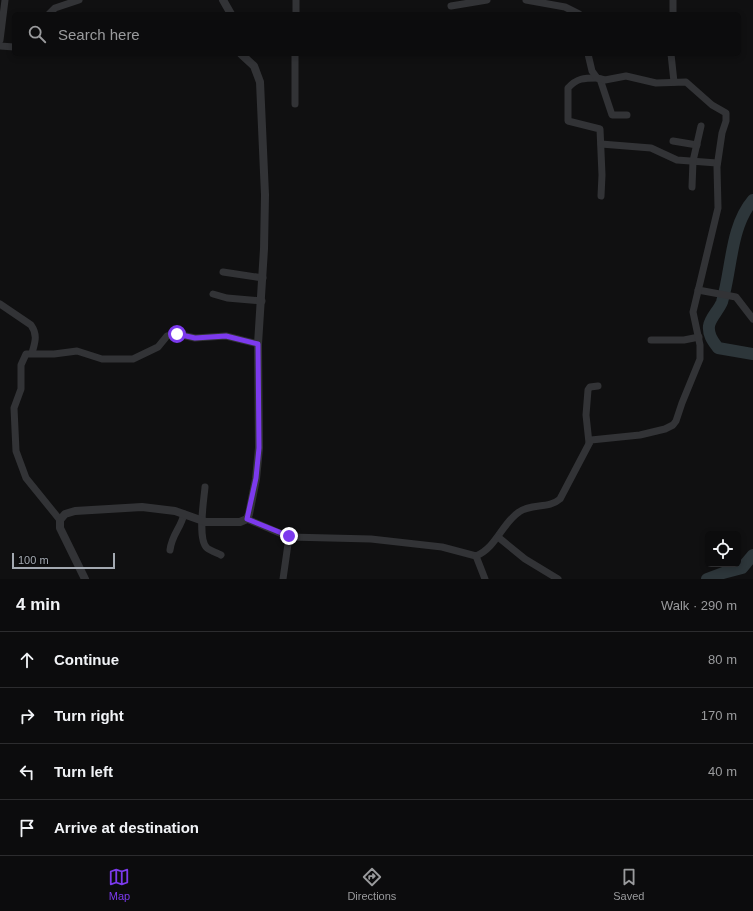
<!DOCTYPE html>
<html lang="en">
<head>
<meta charset="utf-8">
<style>
	:root { --surface:#0c0c0d; --page:#151516; --text:#f1f3f6; --muted:#9a9b9d; --line:#2c2c2e; --accent:#7c3aed }
	body { margin:0; font-family:Helvetica,sans-serif; background:var(--page); color:var(--text) }
	.controls { position:absolute; right:12px; bottom:12px; display:grid; overflow:hidden; border-radius:6px; box-shadow:0 2px 6px #0003 }
	.controls button { width:36px; height:36px; display:grid; place-items:center; padding:0; border:0; border-bottom:1px solid var(--line); background:var(--surface); color:var(--text); font:20px sans-serif }
	.scale { position:absolute; left:12px; bottom:10px; width:103px; box-sizing:border-box; padding-left:4px; border:2px solid #a3a9b1; border-top:0; font-size:11px; line-height:14px; white-space:nowrap; color:#a3a9b1; -webkit-text-stroke:3px #0b0b0c; paint-order:stroke }
	.stop { position:absolute; width:12px; height:12px; margin:-9px; border:3px solid #7c3aed; border-radius:50%; background:#fff }
	.stop.end { background:#7c3aed; border-color:#fff; box-shadow:0 1px 4px #0008 }
	.list { margin:0; padding:0; list-style:none }
	h2 { display:flex; justify-content:space-between; align-items:center; height:52px; margin:0; padding:0 16px; font-size:17px }
	h2 small { font-size:13px; font-weight:400; color:var(--muted) }
	.list li { display:grid; grid-template-columns:26px 1fr auto; gap:12px; align-items:center; box-sizing:border-box; height:56px; padding:0 16px; border-top:1px solid var(--line) }
	.list b { display:block; font-size:15px; white-space:nowrap }
	.list em { font-size:13px; font-style:normal; color:var(--muted) }
	.icon { flex:none; width:22px; height:22px; fill:none; stroke:currentColor; stroke-width:2; stroke-linecap:round; stroke-linejoin:round }
	.map { position:relative; flex:none; width:753px; height:579px; overflow:hidden }
	.search { position:absolute; background:var(--surface); box-shadow:0 2px 6px #0003; left:12px; right:12px; top:12px; height:44px; display:flex; align-items:center; gap:10px; box-sizing:border-box; padding:0 14px; border-radius:6px; color:var(--muted); font-size:15px }
	.sheet { height:276px; background:var(--surface) }
	nav { display:flex; justify-content:space-around; align-items:center; box-sizing:border-box; height:56px; border-top:1px solid var(--line); background:var(--surface); font-size:11px; color:var(--muted) }
	nav a { display:grid; justify-items:center; gap:2px }
	nav .on { color:var(--accent) }
	.map>svg:first-child { display:block }
	.lines { fill:none; stroke-linecap:round; stroke-linejoin:round }
	.river { stroke:#2d363a; stroke-width:12 }
	.minor { stroke:#323336; stroke-width:7 }
	.tertiary { stroke:#323336; stroke-width:8 }
	.route { stroke:#7c3aed; stroke-width:5 }
</style>
</head>
<body>
<div class="map">
<svg width="753" height="579" viewBox="0 0 753 579">
	<rect width="100%" height="100%" fill="#101011"/>
	<g class="lines">
		<g class="river">
			<path d="M 753,200 C 730,227 732,269 722,302 C 719,310 710,318 709,326 C 708,335 713,341 718,348 L 753,354"/>
			<path d="M 707,579 L 723,573 L 742,568 L 753,555"/>
		</g>
		<g class="minor">
			<path d="M 526,0 L 565,7 L 579,14"/>
			<path d="M 451,6 L 487,0"/>
			<path d="M 49,14 L 55,8 L 79,0"/>
			<path d="M 296,14 L 296,0"/>
			<path d="M 673,14 L 673,0"/>
			<path d="M 0,40 L 5,0"/>
			<path d="M 0,46 L 14,47"/>
			<path d="M 671,54 L 674,82"/>
			<path d="M 597,78 C 584,78 577,78 568,88 L 568,121 L 600,129 L 602,175 L 601,196"/>
			<path d="M 600,79 L 612,115 L 627,115"/>
			<path d="M 295,104 L 295,54"/>
			<path d="M 673,141 L 697,145"/>
			<path d="M 601,144 L 651,148 L 677,160 L 717,163"/>
			<path d="M 692,187 L 693,161 L 701,126"/>
			<path d="M 223,272 L 263,278"/>
			<path d="M 698,290 L 736,297 L 753,319"/>
			<path d="M 213,294 L 227,298 L 262,301"/>
			<path d="M 0,304 L 31,325 C 38,335 35,342 32,353"/>
			<path d="M 651,340 L 684,340 L 699,337"/>
			<path d="M 589,443 L 586,415 L 588,390 L 590,387 L 598,386"/>
			<path d="M 205,487 C 204,500 197,539 207,548 C 211,551 217,553 221,555"/>
			<path d="M 247,519 L 289,537 L 371,539 L 442,547 L 476,556 C 497,547 502,523 519,512 C 531,503 549,509 560,499 L 591,440 L 640,435 L 665,429 L 673,425 L 676,421 L 682,403 L 700,359 L 700,345 L 693,312 L 718,208 L 717,167 L 722,133 L 726,121 L 726,113 L 712,105 L 686,82 L 656,83 L 626,76 L 605,80 L 597,78 L 592,71 L 588,54"/>
			<path d="M 60,520 L 26,478 L 16,451 L 14,408 L 21,389 L 21,365 L 26,354 L 54,354 L 77,351 L 102,359 L 133,359 L 158,347 L 167,336 L 177,334 L 195,338 L 226,336 L 258,344"/>
			<path d="M 498,537 L 525,559 L 558,579"/>
			<path d="M 170,550 C 172,534 181,528 184,514"/>
			<path d="M 476,556 L 485,579"/>
			<path d="M 283,579 L 289,537"/>
		</g>
		<g class="tertiary">
			<path d="M 223,0 L 231,14"/>
			<path d="M 85,579 L 60,528 L 60,520 L 65,514 L 75,511 L 142,507 L 175,511 L 206,522 L 240,522 L 247,519 L 249,514 L 256,479 L 259,448 L 258,344 L 264,249 L 265,195 L 260,82 L 254,66 L 241,54"/>
		</g>
	</g>
	<g class="lines">
		<path class="route" d="M 177,334 L 195,338 L 226,336 L 258,344 L 259,448 L 256,478 L 247,519 L 289,536"/>
	</g>
</svg>
<div class="controls">
<button><svg class="icon" aria-label="locate" viewBox="0 0 24 24"><circle cx="12" cy="12" r="6"/><path d="M12 2v4M12 18v4M2 12h4M18 12h4"/></svg></button>
</div>
<div class="scale">100 m</div>
<div class="stop" style="left:177px;top:334px"></div>
<div class="stop end" style="left:289px;top:536px"></div>
<div class="search"><svg class="icon" aria-label="search" viewBox="0 0 24 24"><circle cx="10" cy="10" r="6"/><path d="M15 15l6 6"/></svg>Search here</div>
</div>
<section class="sheet">
<h2>4 min<small>Walk · 290 m</small></h2>
<ul class="list">
<li><svg class="icon" aria-label="ahead" viewBox="0 0 24 24"><path d="M12 20V5M6 11l6-6 6 6"/></svg><div><b>Continue</b></div><em>80 m</em></li>
<li><svg class="icon" aria-label="right" viewBox="0 0 24 24"><path d="M7 20v-9h11M14 6l5 5-5 5"/></svg><div><b>Turn right</b></div><em>170 m</em></li>
<li><svg class="icon" aria-label="left" viewBox="0 0 24 24"><path d="M17 20v-9H6M10 6l-5 5 5 5"/></svg><div><b>Turn left</b></div><em>40 m</em></li>
<li><svg class="icon" aria-label="arrive" viewBox="0 0 24 24"><path d="M6 21V4h12l-3 4 3 4H6"/></svg><div><b>Arrive at destination</b></div></li>
</ul>
</section>
<nav>
<a class="on"><svg class="icon" aria-label="map" viewBox="0 0 24 24"><path d="M3 6l6-2 6 2 6-2v14l-6 2-6-2-6 2zM9 4v14M15 6v14"/></svg>Map</a>
<a><svg class="icon" aria-label="directions" viewBox="0 0 24 24"><path d="M12 3l9 9-9 9-9-9zM9 14v-3h6M13 9l2 2-2 2"/></svg>Directions</a>
<a><svg class="icon" aria-label="saved" viewBox="0 0 24 24"><path d="M7 4h10v16l-5-4-5 4z"/></svg>Saved</a>
</nav>
</body>
</html>
